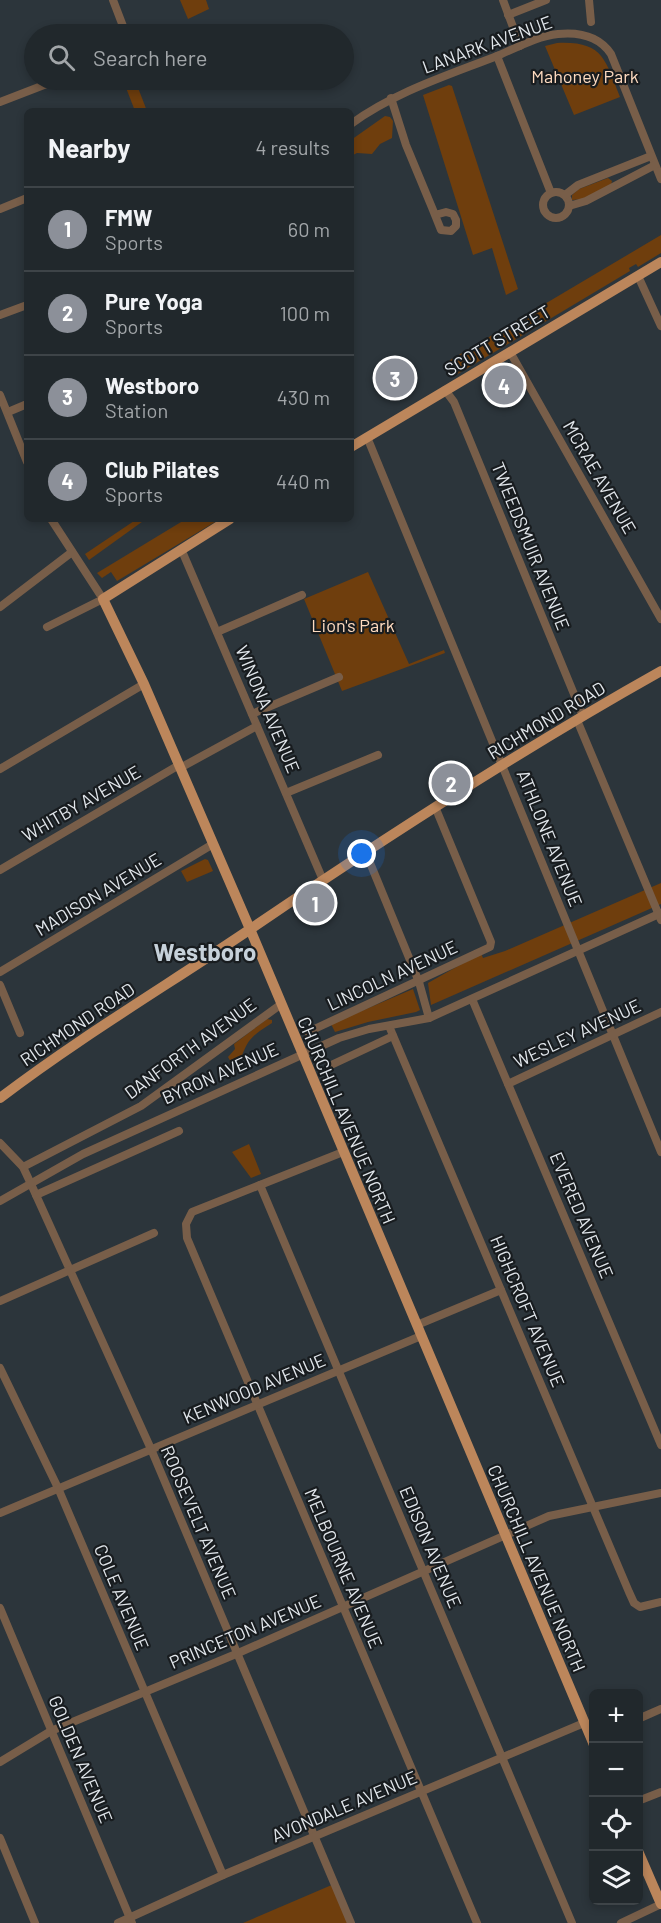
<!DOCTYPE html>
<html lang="en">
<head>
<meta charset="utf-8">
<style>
	:root { --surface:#21282c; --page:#2d3438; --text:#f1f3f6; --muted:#a2a6a9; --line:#3e4448; --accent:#8c9099 }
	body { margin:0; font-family:Barlow,sans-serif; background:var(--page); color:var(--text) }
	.controls { position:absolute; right:18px; bottom:18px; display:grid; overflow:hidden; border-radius:9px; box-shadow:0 3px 9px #0003 }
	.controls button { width:54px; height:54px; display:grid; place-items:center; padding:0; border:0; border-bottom:2px solid var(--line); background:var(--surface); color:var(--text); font:30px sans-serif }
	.you { position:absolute; left:362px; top:854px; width:21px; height:21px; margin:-15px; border:4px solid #fff; border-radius:50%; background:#1a73e8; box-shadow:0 0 0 9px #1a73e833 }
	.badge { display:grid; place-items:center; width:39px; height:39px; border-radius:50%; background:var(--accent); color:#fff; font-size:20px; font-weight:700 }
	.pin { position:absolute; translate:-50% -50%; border:3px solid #fff; box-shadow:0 2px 6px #0006 }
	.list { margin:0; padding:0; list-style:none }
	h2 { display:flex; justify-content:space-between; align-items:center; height:78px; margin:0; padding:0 24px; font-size:26px }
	h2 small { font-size:20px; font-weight:400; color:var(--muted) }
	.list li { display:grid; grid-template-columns:39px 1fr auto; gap:18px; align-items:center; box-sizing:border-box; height:84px; padding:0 24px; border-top:2px solid var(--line) }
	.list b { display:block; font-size:22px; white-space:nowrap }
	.list p { margin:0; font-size:20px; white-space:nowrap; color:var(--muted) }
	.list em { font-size:20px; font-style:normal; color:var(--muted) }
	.icon { flex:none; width:33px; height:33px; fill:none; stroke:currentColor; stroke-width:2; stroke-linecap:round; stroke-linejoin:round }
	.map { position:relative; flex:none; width:661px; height:1923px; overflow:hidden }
	.search { position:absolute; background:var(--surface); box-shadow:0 3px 9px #0003; left:24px; top:24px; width:330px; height:66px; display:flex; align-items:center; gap:15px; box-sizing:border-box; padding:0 21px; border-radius:33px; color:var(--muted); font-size:22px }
	.panel { position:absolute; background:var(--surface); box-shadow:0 3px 9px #0003; left:24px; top:108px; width:330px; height:414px; border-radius:9px }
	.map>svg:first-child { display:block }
	.green { fill:#6f3e0d }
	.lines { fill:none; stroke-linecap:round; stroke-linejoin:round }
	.minor { stroke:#785e49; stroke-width:8 }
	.major { stroke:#bc865b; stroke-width:10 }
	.labels { text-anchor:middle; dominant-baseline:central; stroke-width:4.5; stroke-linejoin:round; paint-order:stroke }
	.street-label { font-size:18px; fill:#e2e7ec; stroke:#181c1f }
	.park-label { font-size:18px; fill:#fedbc0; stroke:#181c1f }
	.district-label { font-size:24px; font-weight:bold; fill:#c6d1da; stroke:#181c1f }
</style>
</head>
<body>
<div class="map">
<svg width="661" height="1923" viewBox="0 0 661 1923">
	<rect width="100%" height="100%" fill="#2c353b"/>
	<g class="green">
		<path d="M 180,0 L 206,0 L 209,9 L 188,19 Z"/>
		<path d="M 557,43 C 603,41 605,59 620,97 L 574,115 L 545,46 Z"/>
		<path d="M 123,80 L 135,80 L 147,111 L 135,111 Z"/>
		<path d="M 449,85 L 452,86 L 518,289 L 506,295 L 492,248 L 473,255 L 423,95 Z"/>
		<path d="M 385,116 L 390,117 L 393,121 L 392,138 L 380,144 L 372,154 L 357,153 L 351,156 L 351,140 Z"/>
		<path d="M 608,178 L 612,181 L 611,185 L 584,199 L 572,200 L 572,195 L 579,189 Z"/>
		<path d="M 661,235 L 661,253 L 638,267 L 636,264 L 629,268 L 630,271 L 456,375 L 447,362 Z"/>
		<path d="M 137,519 L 146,519 L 89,560 L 85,554 Z"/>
		<path d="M 186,519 L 220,519 L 117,581 L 111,572 L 102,578 L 97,573 Z"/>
		<path d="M 368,572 L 409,664 L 444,650 L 445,653 L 342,691 L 304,599 Z"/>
		<path d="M 205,859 L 208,860 L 213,871 L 187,882 L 181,871 Z"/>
		<path d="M 661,883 L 661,904 L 431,1005 L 428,983 L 481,953 L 483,958 L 505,951 Z"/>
		<path d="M 413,989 L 420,1010 L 416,1012 L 368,1022 L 335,1032 L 331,1024 Z"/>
		<path d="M 267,1019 L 272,1020 L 272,1023 C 245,1040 248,1042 237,1068 L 234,1067 L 228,1057 L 235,1049 L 234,1044 Z"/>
		<path d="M 249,1144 L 261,1174 L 251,1178 L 232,1152 Z"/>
		<path d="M 334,1884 L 351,1923 L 243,1923 Z"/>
	</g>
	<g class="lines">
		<g class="minor">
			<path d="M 113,0 L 126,34"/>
			<path d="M 503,0 L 520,46"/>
			<path d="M 589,0 L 591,22"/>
			<path d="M 508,15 L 546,0"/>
			<path d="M 497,56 L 551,193"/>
			<path d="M 391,98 L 406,145 L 433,210 L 435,215 L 446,212 L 453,214 L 456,220 L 456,226 L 451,231 L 441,230 L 435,215"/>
			<path d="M 0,102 L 57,80"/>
			<path d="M 351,124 C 395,92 446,76 497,56 C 516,48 537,36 558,34 C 578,32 599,36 611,54 L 661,179"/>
			<circle cx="556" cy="205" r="13"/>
			<path d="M 565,195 L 578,185 L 651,156"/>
			<path d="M 569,206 L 586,201 L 655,165"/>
			<path d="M 0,209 L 27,198"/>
			<path d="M 638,276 L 661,326"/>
			<path d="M 0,315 L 27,305"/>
			<path d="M 510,352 L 661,619"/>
			<path d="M 445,390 L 454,402 L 583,716"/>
			<path d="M 0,395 L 27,462"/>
			<path d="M 8,412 L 27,404"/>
			<path d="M 367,437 L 661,1152"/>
			<path d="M 182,551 L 323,880"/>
			<path d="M 0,607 L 72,552"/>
			<path d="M 47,627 L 103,599 L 51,519"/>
			<path d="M 217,632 L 302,595"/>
			<path d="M 252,714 L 339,677"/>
			<path d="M 577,720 L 661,920"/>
			<path d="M 180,768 L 257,726"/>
			<path d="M 0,769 L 144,684"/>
			<path d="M 286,793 L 378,755"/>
			<path d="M 366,853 L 419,982 L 429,1018"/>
			<path d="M 0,870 L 179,765"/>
			<path d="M 0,972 L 213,844"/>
			<path d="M 0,985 L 20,1033"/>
			<path d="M 472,999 L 661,1445"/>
			<path d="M 389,1026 L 629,1592 L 634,1603 L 640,1607 L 661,1602"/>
			<path d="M 308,1032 L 490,947 L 491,942 L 436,809"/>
			<path d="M 329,1066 L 393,1036"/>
			<path d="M 508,1084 L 661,1012"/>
			<path d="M 0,1143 L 23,1167 L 31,1184 L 151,1449 L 351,1923"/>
			<path d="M 343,1152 L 192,1212 L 186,1224 L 187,1238 L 477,1923"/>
			<path d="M 23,1167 L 141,1106 L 280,1005"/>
			<path d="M 260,1185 L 572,1923"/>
			<path d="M 36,1195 L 179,1131"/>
			<path d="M 0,1201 L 83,1154 L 339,1038 L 369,1029 L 429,1018 L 661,913"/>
			<path d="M 0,1301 L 154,1233"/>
			<path d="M 417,1325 L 501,1290"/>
			<path d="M 0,1368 L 58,1488 L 223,1875"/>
			<path d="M 0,1513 L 421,1336"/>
			<path d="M 0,1608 L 132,1923"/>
			<path d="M 638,1719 L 661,1709"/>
			<path d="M 0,1762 L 51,1731 L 236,1654 L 549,1516 L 661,1493"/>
			<path d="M 638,1801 L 661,1792"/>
			<path d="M 0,1838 L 35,1923"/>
			<path d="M 118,1923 L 223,1875 L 584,1723"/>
			<path d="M 621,1923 L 661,1904"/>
		</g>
		<g class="major">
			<path d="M 351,447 L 661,262"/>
			<path d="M 230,519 L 103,599 L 144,684 L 250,929 L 594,1745"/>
			<path d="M 0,1098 C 80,1037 166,986 249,930 C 383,839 520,750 661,671"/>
			<path d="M 638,1851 L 661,1904"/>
		</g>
	</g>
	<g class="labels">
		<g class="street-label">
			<text transform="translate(487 44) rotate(-20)">LANARK AVENUE</text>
			<text transform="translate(497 340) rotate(-31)">SCOTT STREET</text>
			<text transform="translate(600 477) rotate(60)">MCRAE AVENUE</text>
			<text transform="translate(531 546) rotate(68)">TWEEDSMUIR AVENUE</text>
			<text transform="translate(268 709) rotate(67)">WINONA AVENUE</text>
			<text transform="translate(546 720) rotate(-31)">RICHMOND ROAD</text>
			<text transform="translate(81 803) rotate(-30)">WHITBY AVENUE</text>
			<text transform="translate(550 838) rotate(68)">ATHLONE AVENUE</text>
			<text transform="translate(98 894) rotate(-31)">MADISON AVENUE</text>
			<text transform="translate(392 975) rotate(-25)">LINCOLN AVENUE</text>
			<text transform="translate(77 1024) rotate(-34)">RICHMOND ROAD</text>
			<text transform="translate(577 1033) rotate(-25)">WESLEY AVENUE</text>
			<text transform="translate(190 1048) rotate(-36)">DANFORTH AVENUE</text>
			<text transform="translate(220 1073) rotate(-24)">BYRON AVENUE</text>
			<text transform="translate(347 1120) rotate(67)">CHURCHILL AVENUE NORTH</text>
			<text transform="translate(582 1215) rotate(67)">EVERED AVENUE</text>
			<text transform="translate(528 1311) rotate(67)">HIGHCROFT AVENUE</text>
			<text transform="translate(254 1388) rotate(-23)">KENWOOD AVENUE</text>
			<text transform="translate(199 1522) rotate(67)">ROOSEVELT AVENUE</text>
			<text transform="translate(431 1547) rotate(67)">EDISON AVENUE</text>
			<text transform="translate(344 1568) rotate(67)">MELBOURNE AVENUE</text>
			<text transform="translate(537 1568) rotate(67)">CHURCHILL AVENUE NORTH</text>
			<text transform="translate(122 1597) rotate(67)">COLE AVENUE</text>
			<text transform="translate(245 1631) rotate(-23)">PRINCETON AVENUE</text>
			<text transform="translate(81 1759) rotate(67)">GOLDEN AVENUE</text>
			<text transform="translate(344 1806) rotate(-23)">AVONDALE AVENUE</text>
		</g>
		<g class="park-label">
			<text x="585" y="76">Mahoney Park</text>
			<text x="353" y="625">Lion's Park</text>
		</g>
		<g class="district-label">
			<text x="205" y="951">Westboro</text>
		</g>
	</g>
</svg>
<div class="controls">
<button>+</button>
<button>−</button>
<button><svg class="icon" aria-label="locate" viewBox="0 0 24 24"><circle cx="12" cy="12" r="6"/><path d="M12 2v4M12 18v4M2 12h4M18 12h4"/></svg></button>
<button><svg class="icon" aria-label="layers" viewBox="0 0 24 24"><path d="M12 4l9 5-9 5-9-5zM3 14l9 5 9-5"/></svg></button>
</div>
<div class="you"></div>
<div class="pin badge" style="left:315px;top:903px">1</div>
<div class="pin badge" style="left:451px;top:783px">2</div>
<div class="pin badge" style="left:395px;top:378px">3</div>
<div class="pin badge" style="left:504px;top:385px">4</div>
<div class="search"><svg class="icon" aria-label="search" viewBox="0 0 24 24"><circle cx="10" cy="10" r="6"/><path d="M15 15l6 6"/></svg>Search here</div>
<section class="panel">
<h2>Nearby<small>4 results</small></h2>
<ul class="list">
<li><span class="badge">1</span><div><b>FMW</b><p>Sports</p></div><em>60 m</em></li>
<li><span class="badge">2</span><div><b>Pure Yoga</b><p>Sports</p></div><em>100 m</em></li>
<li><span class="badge">3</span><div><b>Westboro</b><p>Station</p></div><em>430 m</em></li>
<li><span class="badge">4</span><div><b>Club Pilates</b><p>Sports</p></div><em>440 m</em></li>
</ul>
</section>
</div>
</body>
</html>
